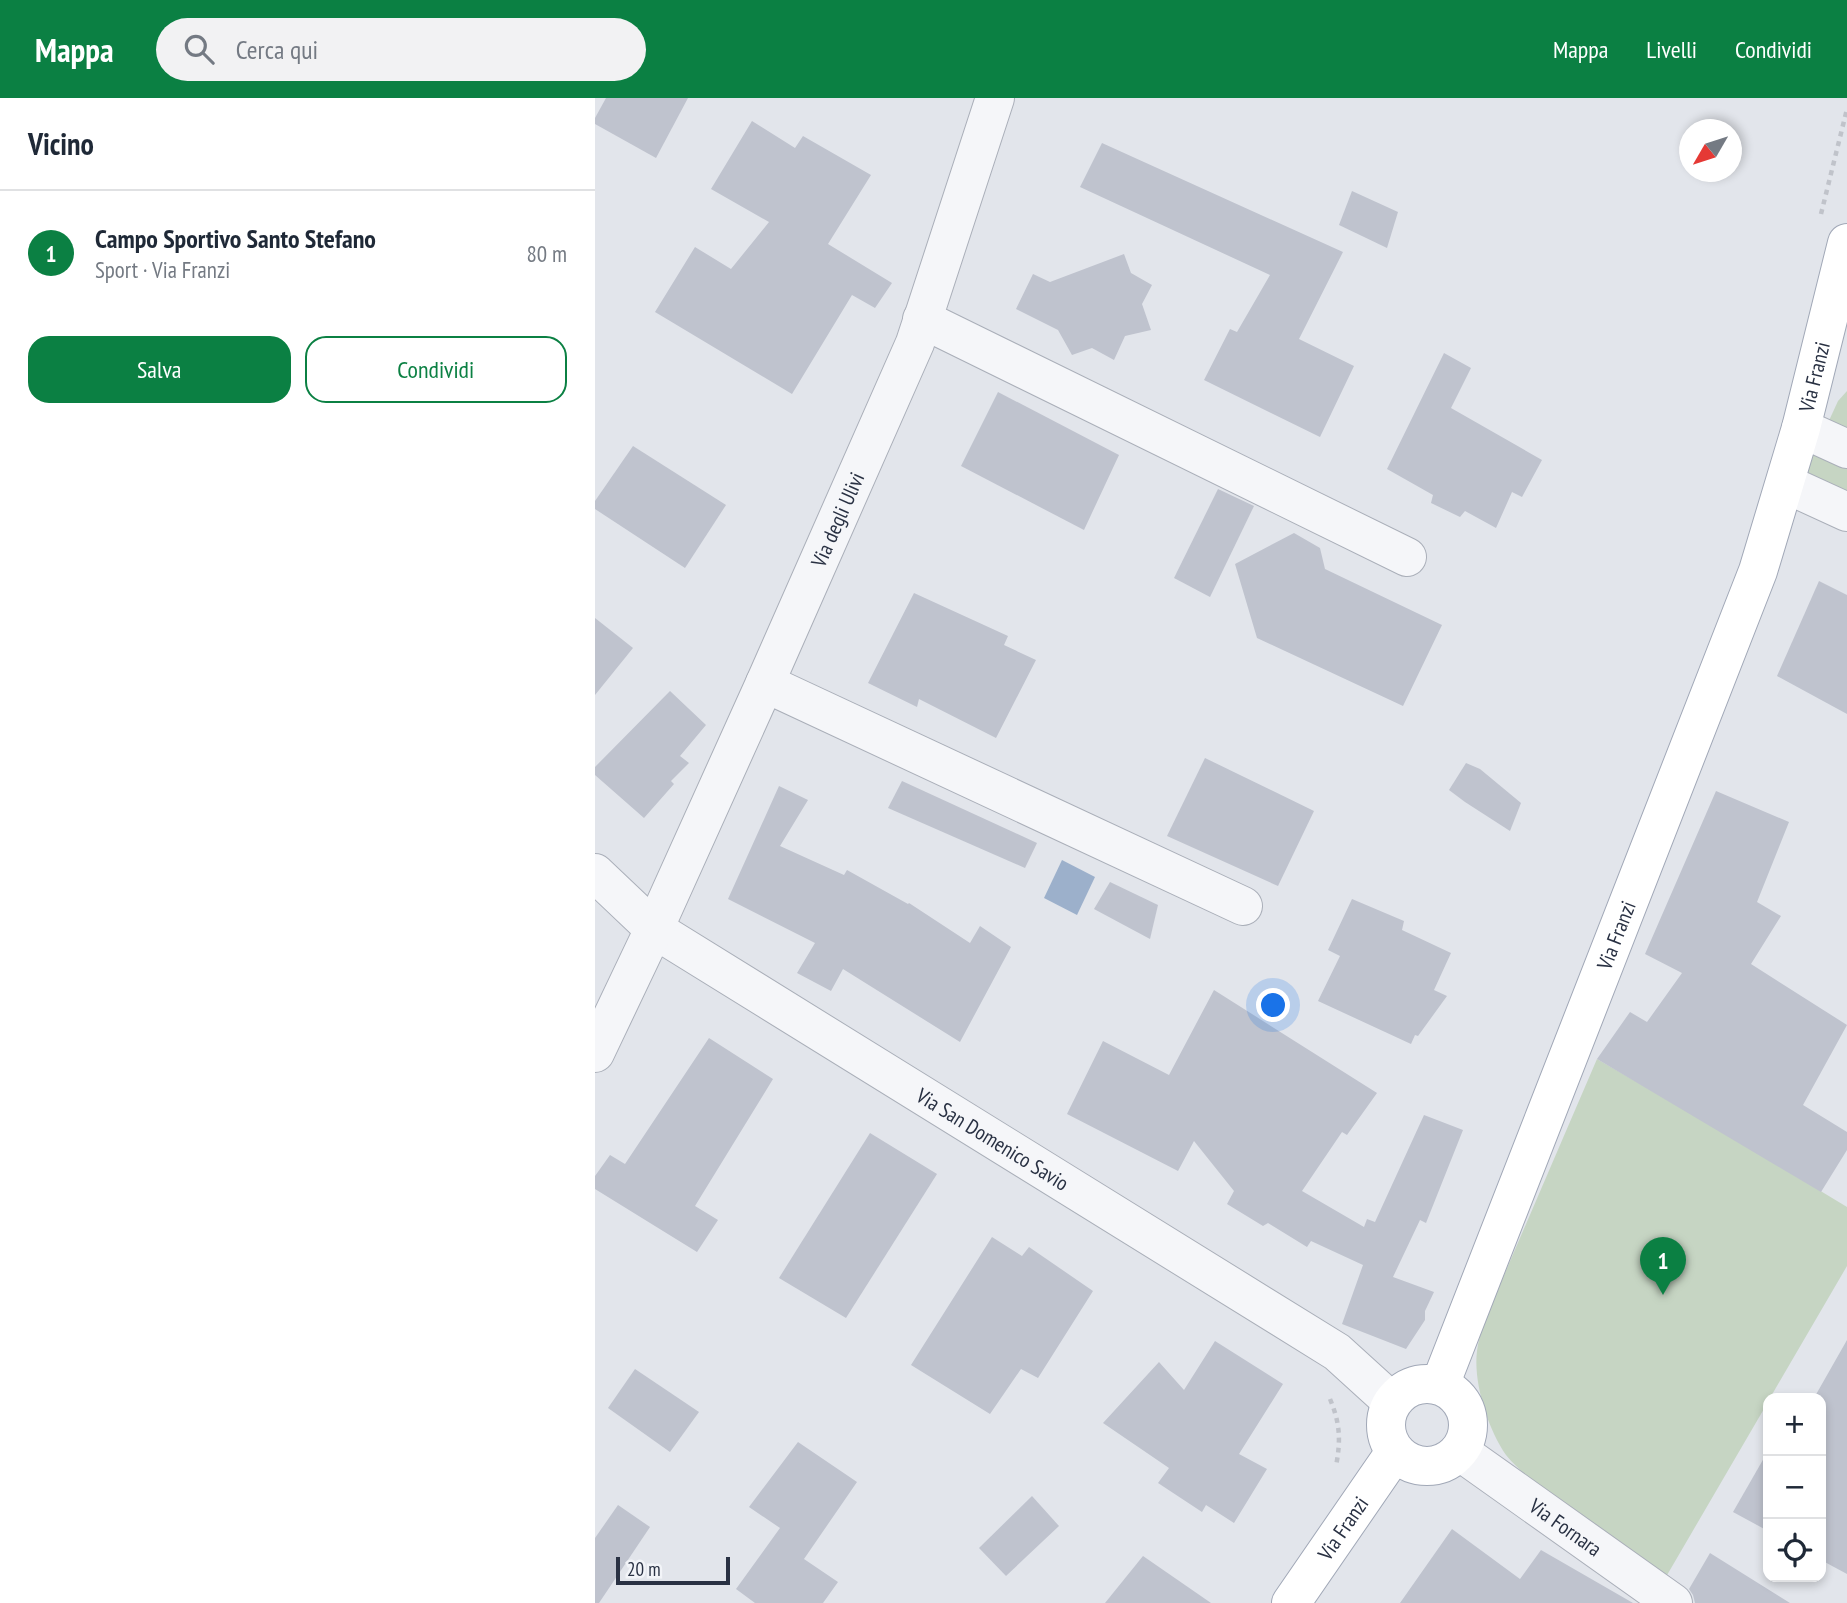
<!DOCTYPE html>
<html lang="it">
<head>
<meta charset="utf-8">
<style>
	:root { --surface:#fff; --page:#f2f2f3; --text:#1f2937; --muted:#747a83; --line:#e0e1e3; --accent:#0b8043 }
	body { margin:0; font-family:"PT Sans Narrow",sans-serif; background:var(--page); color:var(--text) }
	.controls { position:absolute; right:21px; bottom:21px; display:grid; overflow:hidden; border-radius:14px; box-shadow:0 4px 10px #0003 }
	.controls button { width:63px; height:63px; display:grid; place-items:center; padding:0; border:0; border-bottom:2px solid var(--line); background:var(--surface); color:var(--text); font:35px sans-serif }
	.compass { position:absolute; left:1084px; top:21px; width:63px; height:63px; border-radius:50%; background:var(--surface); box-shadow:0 4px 10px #0003; rotate:231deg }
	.scale { position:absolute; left:21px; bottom:18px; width:114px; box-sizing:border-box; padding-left:7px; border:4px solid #293143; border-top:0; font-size:19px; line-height:24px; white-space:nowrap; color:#293143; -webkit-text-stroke:5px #f2f4f8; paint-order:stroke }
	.you { position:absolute; left:679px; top:908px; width:24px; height:24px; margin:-18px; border:5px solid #fff; border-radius:50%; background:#1a73e8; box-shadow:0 0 0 10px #1a73e833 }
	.badge { display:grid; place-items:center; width:46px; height:46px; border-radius:50%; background:var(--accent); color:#fff; font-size:23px; font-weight:700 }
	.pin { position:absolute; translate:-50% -58px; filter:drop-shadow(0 2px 4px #0008) }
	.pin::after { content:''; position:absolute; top:37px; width:24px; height:21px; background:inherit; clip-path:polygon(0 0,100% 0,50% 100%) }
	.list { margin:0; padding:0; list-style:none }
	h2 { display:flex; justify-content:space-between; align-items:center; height:91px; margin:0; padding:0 28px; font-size:30px }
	h2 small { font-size:23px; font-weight:400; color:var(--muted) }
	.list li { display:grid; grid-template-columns:46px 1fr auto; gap:21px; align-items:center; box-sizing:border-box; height:126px; padding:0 28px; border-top:2px solid var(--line) }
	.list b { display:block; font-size:26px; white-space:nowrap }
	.list p { margin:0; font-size:23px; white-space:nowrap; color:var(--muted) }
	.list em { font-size:23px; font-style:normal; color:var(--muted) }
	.actions { display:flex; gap:14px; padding:21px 28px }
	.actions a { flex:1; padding:16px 0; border:2px solid var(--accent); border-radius:21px; text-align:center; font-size:24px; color:var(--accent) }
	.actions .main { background:var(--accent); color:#fff }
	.icon { flex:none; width:38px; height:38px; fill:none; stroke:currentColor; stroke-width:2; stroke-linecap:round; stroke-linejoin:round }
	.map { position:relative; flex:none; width:1252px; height:1505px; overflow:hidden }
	header { display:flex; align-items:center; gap:42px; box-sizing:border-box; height:98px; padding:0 35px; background:var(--accent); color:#fff }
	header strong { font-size:33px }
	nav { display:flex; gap:38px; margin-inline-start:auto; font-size:24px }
	.search { width:490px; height:63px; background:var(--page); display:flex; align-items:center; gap:18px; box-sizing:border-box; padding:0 24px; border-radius:38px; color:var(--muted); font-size:26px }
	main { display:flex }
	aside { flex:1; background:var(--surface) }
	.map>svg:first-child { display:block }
	.green { fill:#c6d5c3 }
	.water { fill:#9cb0cb }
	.building { fill:#bfc3ce }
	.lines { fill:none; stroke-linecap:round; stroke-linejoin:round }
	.minor-casing { stroke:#aaafb9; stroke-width:40 }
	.major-casing { stroke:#a1a8b7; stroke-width:40 }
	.path { stroke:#c0c3ca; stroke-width:4.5; stroke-dasharray:5 5; stroke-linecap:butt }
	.minor { stroke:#f5f6f9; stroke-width:38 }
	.major { stroke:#fff; stroke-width:38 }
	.labels { text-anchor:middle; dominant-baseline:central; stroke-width:5; stroke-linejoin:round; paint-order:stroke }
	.street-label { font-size:21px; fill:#293143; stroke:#f2f4f8 }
</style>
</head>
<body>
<header>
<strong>Mappa</strong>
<div class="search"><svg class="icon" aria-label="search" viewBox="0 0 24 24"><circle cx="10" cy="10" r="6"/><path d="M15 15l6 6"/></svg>Cerca qui</div>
<nav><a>Mappa</a><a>Livelli</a><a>Condividi</a></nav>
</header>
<main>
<aside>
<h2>Vicino<small></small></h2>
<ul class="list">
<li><span class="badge">1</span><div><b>Campo Sportivo Santo Stefano</b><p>Sport · Via Franzi</p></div><em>80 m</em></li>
</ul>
<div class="actions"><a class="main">Salva</a><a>Condividi</a></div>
</aside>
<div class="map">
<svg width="1252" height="1505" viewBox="0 0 1252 1505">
	<rect width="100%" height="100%" fill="#e2e5eb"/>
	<g class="green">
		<path d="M 1252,293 L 1252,336 L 1232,327 L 1243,303 Z"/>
		<path d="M 1215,347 L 1252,364 L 1252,409 L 1204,386 Z"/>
		<path d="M 1002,961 L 1123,1031 L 1252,1109 L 1252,1168 L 1175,1300 L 1173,1300 L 1173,1304 L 1068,1484 L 938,1384 C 929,1375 919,1367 911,1357 C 893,1331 878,1285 882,1253 C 883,1244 886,1235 888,1226 Z"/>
	</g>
	<path class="water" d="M 467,762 L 500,779 L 482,817 L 449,800 Z"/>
	<g class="building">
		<path d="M 11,0 L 93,0 L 61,60 L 0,26 L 0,20 Z"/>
		<path d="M 157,23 L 200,50 L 208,38 L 276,77 L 233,146 L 297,185 L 280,210 L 257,197 L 197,296 L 60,214 L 100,149 L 136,171 L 174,124 L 116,91 Z"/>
		<path d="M 507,45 L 748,154 L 704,241 L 759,268 L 725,339 L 609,282 L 635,231 L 642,234 L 675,177 L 485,89 Z"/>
		<path d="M 757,93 L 803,114 L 792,150 L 744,127 Z"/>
		<path d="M 529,156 L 536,175 L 557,187 L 547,206 L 556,232 L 530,238 L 519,262 L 497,250 L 477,257 L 463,232 L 421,211 L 438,176 L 455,184 Z"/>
		<path d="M 849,255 L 876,270 L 856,310 L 947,362 L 927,399 L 917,394 L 901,430 L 870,413 L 865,419 L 836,405 L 838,397 L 792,371 Z"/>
		<path d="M 403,294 L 524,357 L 489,432 L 366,368 Z"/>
		<path d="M 38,348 L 131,407 L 90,470 L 0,411 L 0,403 Z"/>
		<path d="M 623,391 L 659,408 L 615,499 L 579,480 Z"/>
		<path d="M 699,435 L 725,450 L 730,471 L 847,527 L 808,608 L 662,540 L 640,466 Z"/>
		<path d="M 1224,483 L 1252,497 L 1252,616 L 1182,578 Z"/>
		<path d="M 319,495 L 413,538 L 409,547 L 441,562 L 401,640 L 324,601 L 322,609 L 273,585 Z"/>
		<path d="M 0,520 L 38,550 L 0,597 Z"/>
		<path d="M 75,593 L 111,627 L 85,658 L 94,665 L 76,683 L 79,686 L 49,720 L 0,677 L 0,669 Z"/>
		<path d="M 610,660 L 719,713 L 683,788 L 572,738 Z"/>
		<path d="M 871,665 L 885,671 L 926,705 L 915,733 L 870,704 L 854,692 Z"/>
		<path d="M 307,683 L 442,745 L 430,770 L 293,710 Z"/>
		<path d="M 184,688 L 213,702 L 185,748 L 249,777 L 252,772 L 313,806 L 314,805 L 375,845 L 385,828 L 416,849 L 365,944 L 248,871 L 236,893 L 202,875 L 220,845 L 133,801 Z"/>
		<path d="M 1121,693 L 1194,724 L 1162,804 L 1186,818 L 1156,866 L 1252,927 L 1208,1007 L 1252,1034 L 1252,1052 L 1226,1094 L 1002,961 L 1035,914 L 1052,924 L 1087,875 L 1050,856 Z"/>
		<path d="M 515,784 L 563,807 L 555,841 L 499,811 Z"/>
		<path d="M 757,801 L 809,823 L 807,832 L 856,855 L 839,892 L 852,898 L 823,938 L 820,937 L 816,946 L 723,903 L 745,858 L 733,852 Z"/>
		<path d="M 619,892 L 782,995 L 752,1037 L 747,1034 L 707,1093 L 769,1129 L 772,1121 L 780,1124 L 829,1017 L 868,1032 L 831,1125 L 825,1122 L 798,1179 L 839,1194 L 830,1213 L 830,1222 L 811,1251 L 747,1226 L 768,1167 L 716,1143 L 712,1149 L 673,1125 L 668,1128 L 632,1106 L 639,1093 L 599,1043 L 583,1073 L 472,1016 L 508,943 L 574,977 Z"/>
		<path d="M 114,940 L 178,981 L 100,1108 L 123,1122 L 102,1154 L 0,1091 L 0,1078 L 15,1057 L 30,1066 Z"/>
		<path d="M 275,1035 L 342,1076 L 251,1220 L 184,1180 Z"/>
		<path d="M 397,1139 L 427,1158 L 434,1149 L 498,1193 L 443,1280 L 426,1271 L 395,1316 L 316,1267 Z"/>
		<path d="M 1252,1242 L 1252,1476 L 1226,1462 L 1226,1300 L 1219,1300 Z"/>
		<path d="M 620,1243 L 688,1286 L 644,1356 L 672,1371 L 639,1425 L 611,1407 L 607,1414 L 563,1385 L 574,1370 L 508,1325 L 564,1264 L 589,1292 Z"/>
		<path d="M 40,1271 L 104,1314 L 75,1354 L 13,1310 Z"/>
		<path d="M 203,1344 L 262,1384 L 209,1461 L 243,1484 L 228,1505 L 160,1505 L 141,1491 L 185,1430 L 154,1409 Z"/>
		<path d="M 1173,1353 L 1173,1433 L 1138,1414 Z"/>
		<path d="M 437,1398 L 464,1428 L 411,1478 L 384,1450 Z"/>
		<path d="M 23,1407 L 55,1429 L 4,1505 L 0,1505 L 0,1440 Z"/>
		<path d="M 857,1431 L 925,1481 L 946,1452 L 1038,1505 L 805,1505 Z"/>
		<path d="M 1115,1455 L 1195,1505 L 1100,1505 L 1098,1497 L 1094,1491 Z"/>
		<path d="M 548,1458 L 616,1505 L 510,1505 Z"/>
	</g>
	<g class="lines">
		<g class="minor-casing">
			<g id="minor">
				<path d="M 327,221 L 812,459"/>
				<path d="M 1206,330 L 1252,351"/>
				<path d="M 1191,386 L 1252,414"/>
				<path d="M 170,585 L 648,808"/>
				<path id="s1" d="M 0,775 L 59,831 L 742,1254 L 797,1304"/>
				<path id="s2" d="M 0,955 L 59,831 L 170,585 L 320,245 L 400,0"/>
				<path id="s3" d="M 864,1353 L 1078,1505"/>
			</g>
		</g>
		<g class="major-casing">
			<g id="major">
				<circle cx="832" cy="1327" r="41"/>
				<path id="s4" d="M 845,1287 L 1163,473 L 1206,330 L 1252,145"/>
				<path id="s5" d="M 696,1505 L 800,1354"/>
			</g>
		</g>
		<g class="path">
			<path d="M 1226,116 L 1252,11"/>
			<path d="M 735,1301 C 745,1325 746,1342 741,1368"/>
		</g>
		<use href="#minor" class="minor"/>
		<use href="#major" class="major"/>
	</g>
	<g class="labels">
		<g class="street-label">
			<text stroke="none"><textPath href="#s4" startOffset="1076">Via Franzi</textPath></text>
			<text stroke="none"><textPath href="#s2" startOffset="586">Via degli Ulivi</textPath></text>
			<text stroke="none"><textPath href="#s4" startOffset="483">Via Franzi</textPath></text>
			<text stroke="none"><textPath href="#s1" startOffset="480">Via San Domenico Savio</textPath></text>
			<text stroke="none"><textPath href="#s5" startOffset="91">Via Franzi</textPath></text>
			<text stroke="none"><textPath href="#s3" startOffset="131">Via Fornara</textPath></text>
		</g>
	</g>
</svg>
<div class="controls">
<button>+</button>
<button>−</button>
<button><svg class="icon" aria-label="locate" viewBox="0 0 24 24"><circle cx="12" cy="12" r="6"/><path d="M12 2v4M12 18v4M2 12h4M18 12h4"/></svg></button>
</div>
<svg class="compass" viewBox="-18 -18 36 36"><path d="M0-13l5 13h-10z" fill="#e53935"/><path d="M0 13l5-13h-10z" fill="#747a83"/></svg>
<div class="scale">20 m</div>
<div class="you"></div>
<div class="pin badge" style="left:1068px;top:1197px">1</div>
</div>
</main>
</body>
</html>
